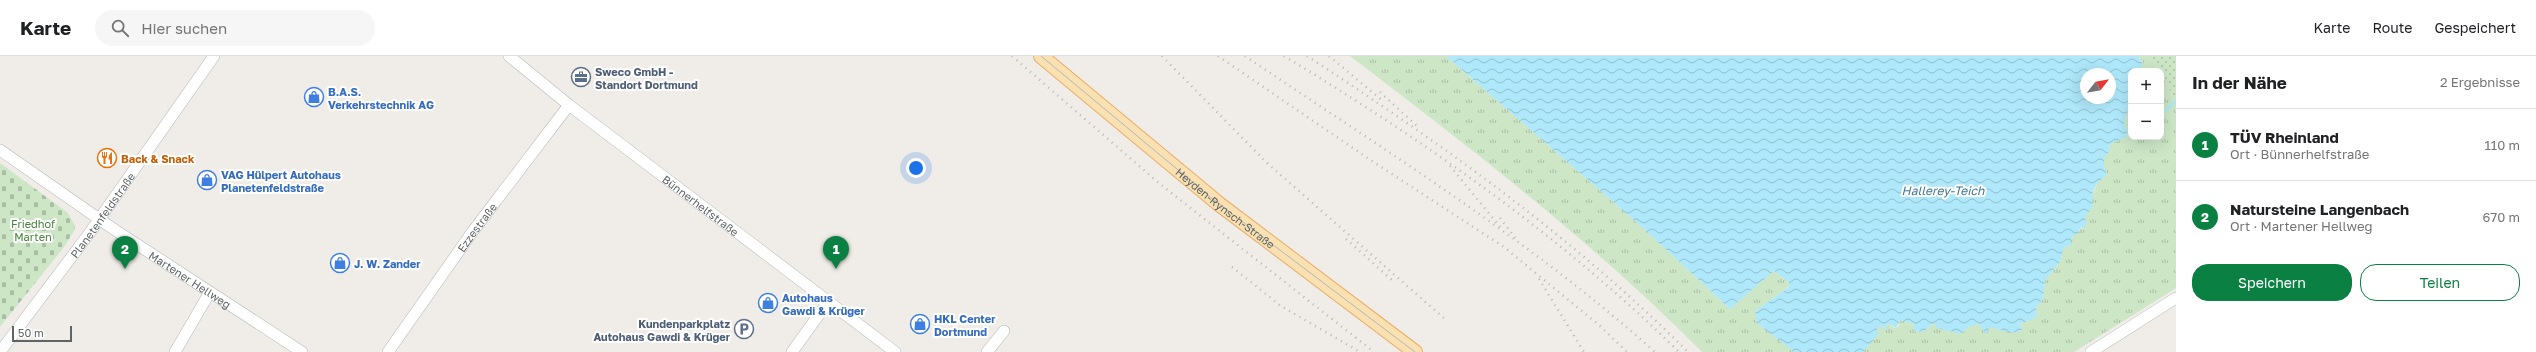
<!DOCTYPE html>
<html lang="de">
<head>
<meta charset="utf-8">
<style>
	:root { --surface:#fff; --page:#f6f6f6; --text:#202124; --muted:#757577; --line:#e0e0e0; --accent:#0b8043 }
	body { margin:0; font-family:"Golos Text",sans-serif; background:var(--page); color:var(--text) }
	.controls { position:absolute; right:12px; top:12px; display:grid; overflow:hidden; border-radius:8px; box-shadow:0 4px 16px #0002 }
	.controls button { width:36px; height:36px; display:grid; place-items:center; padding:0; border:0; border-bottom:1px solid var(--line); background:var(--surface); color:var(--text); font:20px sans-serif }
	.compass { position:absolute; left:2080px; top:12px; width:36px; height:36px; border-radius:50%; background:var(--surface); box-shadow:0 4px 16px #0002; rotate:59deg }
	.scale { position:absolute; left:12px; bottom:10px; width:60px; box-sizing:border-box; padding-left:4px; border:2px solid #5f6467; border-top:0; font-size:11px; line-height:14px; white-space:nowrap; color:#5f6467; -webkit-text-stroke:3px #fff; paint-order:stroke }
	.you { position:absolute; left:916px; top:112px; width:14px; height:14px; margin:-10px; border:3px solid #fff; border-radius:50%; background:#1a73e8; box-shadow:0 0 0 6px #1a73e833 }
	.badge { display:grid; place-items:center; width:26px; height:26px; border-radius:50%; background:var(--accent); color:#fff; font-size:13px; font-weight:700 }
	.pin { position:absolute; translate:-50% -33px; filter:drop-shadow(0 1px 2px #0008) }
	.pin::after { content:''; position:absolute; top:21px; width:14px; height:12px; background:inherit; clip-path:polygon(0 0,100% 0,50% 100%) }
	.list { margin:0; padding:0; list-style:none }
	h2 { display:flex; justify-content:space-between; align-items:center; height:52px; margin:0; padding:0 16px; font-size:17px }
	h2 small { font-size:13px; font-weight:400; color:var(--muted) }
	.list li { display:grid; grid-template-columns:26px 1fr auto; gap:12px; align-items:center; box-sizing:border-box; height:72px; padding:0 16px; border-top:1px solid var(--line) }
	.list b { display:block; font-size:15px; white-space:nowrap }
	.list p { margin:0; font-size:13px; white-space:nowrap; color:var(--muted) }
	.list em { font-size:13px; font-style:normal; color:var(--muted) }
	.actions { display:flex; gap:8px; padding:12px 16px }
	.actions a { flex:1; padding:9px 0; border:1px solid var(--accent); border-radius:16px; text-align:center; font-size:14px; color:var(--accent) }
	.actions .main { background:var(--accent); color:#fff }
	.icon { flex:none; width:22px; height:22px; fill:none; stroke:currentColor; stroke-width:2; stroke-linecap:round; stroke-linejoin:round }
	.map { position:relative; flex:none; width:2176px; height:296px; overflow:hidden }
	header { display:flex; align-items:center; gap:24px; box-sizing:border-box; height:56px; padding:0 20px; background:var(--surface); border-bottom:1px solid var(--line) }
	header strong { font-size:19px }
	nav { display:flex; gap:22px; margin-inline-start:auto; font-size:14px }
	.search { width:280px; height:36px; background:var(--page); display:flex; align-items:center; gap:10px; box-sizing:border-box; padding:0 14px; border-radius:22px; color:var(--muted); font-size:15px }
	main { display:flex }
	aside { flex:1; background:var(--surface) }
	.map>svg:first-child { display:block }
	.grass { fill:url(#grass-tufts) }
	.cemetery { fill:url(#cemetery-stones) }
	.park { fill:url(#park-dots) }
	.water { fill:url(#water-waves); fill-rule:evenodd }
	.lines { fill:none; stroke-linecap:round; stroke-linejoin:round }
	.stream { stroke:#aee8fa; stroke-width:2.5 }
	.minor-casing { stroke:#b3b6b9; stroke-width:12 }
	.major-casing { stroke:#eaac67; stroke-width:16 }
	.minor { stroke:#fff; stroke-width:11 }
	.major { stroke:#fae1b2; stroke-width:14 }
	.tram { stroke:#b5b6b7; stroke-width:1 }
	.rail { stroke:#b5b6b7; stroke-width:2.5; stroke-dasharray:1 5; stroke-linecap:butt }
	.labels { text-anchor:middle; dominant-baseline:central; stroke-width:4; stroke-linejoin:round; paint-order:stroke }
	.service-label { font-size:11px; font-weight:bold; fill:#4e5e75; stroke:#fff; text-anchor:start }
	.shop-label { font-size:11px; font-weight:bold; fill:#366cbe; stroke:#fff; text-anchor:start }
	.food-label { font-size:11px; font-weight:bold; fill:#c56008; stroke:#fff; text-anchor:start }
	.street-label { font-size:11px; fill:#5f6467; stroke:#fff }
	.park-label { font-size:11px; fill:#45823a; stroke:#fff }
	.water-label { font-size:12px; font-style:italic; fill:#407893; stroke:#fff }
</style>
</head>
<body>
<header>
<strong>Karte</strong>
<div class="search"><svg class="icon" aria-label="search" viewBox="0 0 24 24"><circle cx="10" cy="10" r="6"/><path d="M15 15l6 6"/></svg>Hier suchen</div>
<nav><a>Karte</a><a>Route</a><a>Gespeichert</a></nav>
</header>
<main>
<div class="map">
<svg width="2176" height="296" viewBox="0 0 2176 296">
	<defs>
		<pattern id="grass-tufts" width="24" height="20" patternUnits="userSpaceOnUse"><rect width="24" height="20" fill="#cce6c6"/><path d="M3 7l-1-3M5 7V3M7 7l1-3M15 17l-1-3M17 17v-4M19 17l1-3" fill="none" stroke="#a9bea5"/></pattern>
		<pattern id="cemetery-stones" width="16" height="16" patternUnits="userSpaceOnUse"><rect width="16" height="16" fill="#cce6c6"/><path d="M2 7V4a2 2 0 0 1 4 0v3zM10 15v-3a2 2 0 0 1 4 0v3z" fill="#a9bea5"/></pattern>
		<pattern id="park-dots" width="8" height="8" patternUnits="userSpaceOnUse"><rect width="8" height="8" fill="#cce6c6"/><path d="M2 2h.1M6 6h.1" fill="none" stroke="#a9bea5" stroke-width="1.8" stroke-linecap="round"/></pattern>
		<pattern id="water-waves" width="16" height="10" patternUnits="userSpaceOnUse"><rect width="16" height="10" fill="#aee8fa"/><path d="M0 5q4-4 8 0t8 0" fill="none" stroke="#91c0ce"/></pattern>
	</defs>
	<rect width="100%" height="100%" fill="#f0ede8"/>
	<g class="grass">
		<path d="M 1350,0 L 1446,0 L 1643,172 L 1730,253 L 1774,215 L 1789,226 L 1790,230 L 1755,255 L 1757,267 L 1794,296 L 1702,296 C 1594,187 1472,93 1350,0 Z"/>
		<path d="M 2138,0 L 2152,0 L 2160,15 L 2139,15 L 2143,6 Z"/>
		<path d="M 2161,17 L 2176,46 L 2176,232 L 2074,296 L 1863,296 L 1877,273 L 1882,270 L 1886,274 L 1886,269 L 1889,268 L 1894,272 L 1898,271 L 1900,264 L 1914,268 L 1914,275 L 1923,276 L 1934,267 L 1961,278 L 1967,271 L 1979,268 L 1986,277 L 1990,271 C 2000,273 2013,280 2022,274 L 2020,268 L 2037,261 L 2036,252 L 2043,243 L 2045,224 L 2060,206 L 2064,192 L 2069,190 L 2072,181 L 2087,167 L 2085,161 L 2093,149 L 2091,143 L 2098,126 L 2107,119 L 2103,108 L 2105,99 L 2109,96 L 2110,88 L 2124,68 L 2130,40 L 2131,81 L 2161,81 Z"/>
	</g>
	<path class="cemetery" d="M 0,107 L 68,157 L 75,170 L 74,175 L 64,191 L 0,271 Z"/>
	<path class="park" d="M 2152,0 L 2176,0 L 2176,46 Z"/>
	<path class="water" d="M 1446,0 L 2138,0 L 2143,8 L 2139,15 L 2131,15 L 2131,40 L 2124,68 L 2128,80 L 2110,88 L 2109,96 C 2101,102 2104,111 2107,119 C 2095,127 2090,137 2093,150 L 2085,161 L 2087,167 L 2084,172 L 2081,171 L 2077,178 L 2072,181 L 2071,189 L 2064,192 L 2060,206 L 2045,224 L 2043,243 L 2036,252 L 2037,261 L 2020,268 L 2022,274 C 2012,280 2000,273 1990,271 L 1986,278 L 1979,268 L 1968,271 L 1961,278 L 1937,272 L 1934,267 L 1923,276 L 1914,275 L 1914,268 L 1900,264 L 1896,272 L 1889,268 L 1886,269 L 1886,274 L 1882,270 L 1877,273 L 1878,278 L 1863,296 L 1794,296 L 1757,267 L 1755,255 L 1789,231 L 1789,226 L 1774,215 L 1730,253 L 1643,172 ZM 2086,18 L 2110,18 L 2110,42 L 2086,42 Z"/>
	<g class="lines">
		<g class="stream">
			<path d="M 2161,59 L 2176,45"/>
			<path d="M 2126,74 L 2131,74"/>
		</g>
		<g class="minor-casing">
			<g id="minor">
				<path id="s1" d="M 509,0 L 569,49 L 895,296"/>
				<path id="s2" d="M 0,94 L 115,174 L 302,296"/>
				<path id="s3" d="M 0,296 L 91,175 L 214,0"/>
				<path d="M 175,296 L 210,236"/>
				<path id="s4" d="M 388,296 L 473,175 L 569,49"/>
				<path d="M 792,296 L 828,246"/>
				<path d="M 987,296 L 1004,275"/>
				<path d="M 2091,296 L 2176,242"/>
			</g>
		</g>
		<g class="major-casing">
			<path id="major" d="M 1041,0 L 1219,148 L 1415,296"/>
		</g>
		<use href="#minor" class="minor"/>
		<use href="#major" class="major"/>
		<path class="tram" id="s5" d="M 1041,0 L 1219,148 L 1415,296"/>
		<g class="rail">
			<path d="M 1012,0 L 1160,128 L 1374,296"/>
			<path d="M 1162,0 L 1267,107 L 1446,264"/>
			<path d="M 1218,0 L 1369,103 L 1504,191 L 1600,270 L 1627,296"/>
			<path d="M 1245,0 C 1384,94 1530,184 1655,296"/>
			<path d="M 1284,0 C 1426,86 1560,179 1679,296"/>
			<path d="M 1307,0 C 1442,88 1574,182 1688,296"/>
			<path d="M 1329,0 L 1384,46"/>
			<path d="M 1380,36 L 1417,70"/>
			<path d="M 1450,110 L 1501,172"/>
			<path d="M 1500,162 L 1517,184"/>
			<path d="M 1346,183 L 1394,226"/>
			<path d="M 1232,211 L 1281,250 L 1360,296"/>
			<path d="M 1539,223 L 1584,296"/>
		</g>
	</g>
	<defs>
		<g id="office-ring" transform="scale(1)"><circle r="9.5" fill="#fff" stroke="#5c6f8a" stroke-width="1.5"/><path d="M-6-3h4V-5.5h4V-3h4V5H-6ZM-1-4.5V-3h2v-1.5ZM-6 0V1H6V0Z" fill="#5c6f8a"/></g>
		<g id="shop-ring" transform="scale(1)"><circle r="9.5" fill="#fff" stroke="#3f7fe0" stroke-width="1.5"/><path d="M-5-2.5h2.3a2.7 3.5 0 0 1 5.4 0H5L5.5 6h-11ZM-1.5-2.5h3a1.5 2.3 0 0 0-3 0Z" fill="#3f7fe0"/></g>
		<g id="restaurant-ring" transform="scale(1)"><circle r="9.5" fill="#fff" stroke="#e8710a" stroke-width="1.5"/><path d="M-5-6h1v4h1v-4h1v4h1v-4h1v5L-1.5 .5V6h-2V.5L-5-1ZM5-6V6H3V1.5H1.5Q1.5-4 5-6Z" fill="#e8710a"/></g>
		<g id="parking-ring" transform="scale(1)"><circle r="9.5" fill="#fff" stroke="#5c6f8a" stroke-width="1.5"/><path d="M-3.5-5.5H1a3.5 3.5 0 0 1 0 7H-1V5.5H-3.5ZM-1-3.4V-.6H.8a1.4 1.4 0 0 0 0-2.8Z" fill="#5c6f8a"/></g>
	</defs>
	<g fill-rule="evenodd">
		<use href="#office-ring" x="581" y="21"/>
		<use href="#shop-ring" x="314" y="41"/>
		<use href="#restaurant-ring" x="107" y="102"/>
		<use href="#shop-ring" x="207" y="124"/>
		<use href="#shop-ring" x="340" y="207"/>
		<use href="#shop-ring" x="768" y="247"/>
		<use href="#shop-ring" x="920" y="268"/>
		<use href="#parking-ring" x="744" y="273"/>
	</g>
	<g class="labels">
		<g class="service-label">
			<text x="595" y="15">Sweco GmbH -<tspan x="595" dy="13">Standort Dortmund</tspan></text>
			<text x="730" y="267" text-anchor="end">Kundenparkplatz<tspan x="730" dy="13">Autohaus Gawdi &amp; Krüger</tspan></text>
		</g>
		<g class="shop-label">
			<text x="328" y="35">B.A.S.<tspan x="328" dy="13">Verkehrstechnik AG</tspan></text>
			<text x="221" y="118">VAG Hülpert Autohaus<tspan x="221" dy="13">Planetenfeldstraße</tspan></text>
			<text x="354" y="207">J. W. Zander</text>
			<text x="782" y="241">Autohaus<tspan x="782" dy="13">Gawdi &amp; Krüger</tspan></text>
			<text x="934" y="262">HKL Center<tspan x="934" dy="13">Dortmund</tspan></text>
		</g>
		<g class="food-label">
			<text x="121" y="102">Back &amp; Snack</text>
		</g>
		<g class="street-label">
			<text stroke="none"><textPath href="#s1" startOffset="243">Bünnerhelfstraße</textPath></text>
			<text stroke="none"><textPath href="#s5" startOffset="239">Heyden-Rynsch-Straße</textPath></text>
			<text stroke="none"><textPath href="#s3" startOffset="171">Planetenfeldstraße</textPath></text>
			<text stroke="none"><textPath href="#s4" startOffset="153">Ezzestraße</textPath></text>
			<text stroke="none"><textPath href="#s2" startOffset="230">Martener Hellweg</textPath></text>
		</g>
		<g class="park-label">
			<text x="33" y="167">Friedhof<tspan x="33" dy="13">Marten</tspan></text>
		</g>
		<g class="water-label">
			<text x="1943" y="134">Hallerey-Teich</text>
		</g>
	</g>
</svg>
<div class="controls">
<button>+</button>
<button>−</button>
</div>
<svg class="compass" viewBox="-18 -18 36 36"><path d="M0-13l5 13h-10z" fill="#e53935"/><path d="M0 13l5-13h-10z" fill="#757577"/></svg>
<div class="scale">50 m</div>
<div class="you"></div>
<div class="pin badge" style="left:836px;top:213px">1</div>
<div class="pin badge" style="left:125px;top:213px">2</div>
</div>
<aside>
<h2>In der Nähe<small>2 Ergebnisse</small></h2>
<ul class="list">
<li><span class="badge">1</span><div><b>TÜV Rheinland</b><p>Ort · Bünnerhelfstraße</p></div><em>110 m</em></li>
<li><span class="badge">2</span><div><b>Natursteine Langenbach</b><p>Ort · Martener Hellweg</p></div><em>670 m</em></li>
</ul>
<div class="actions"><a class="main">Speichern</a><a>Teilen</a></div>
</aside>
</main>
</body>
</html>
